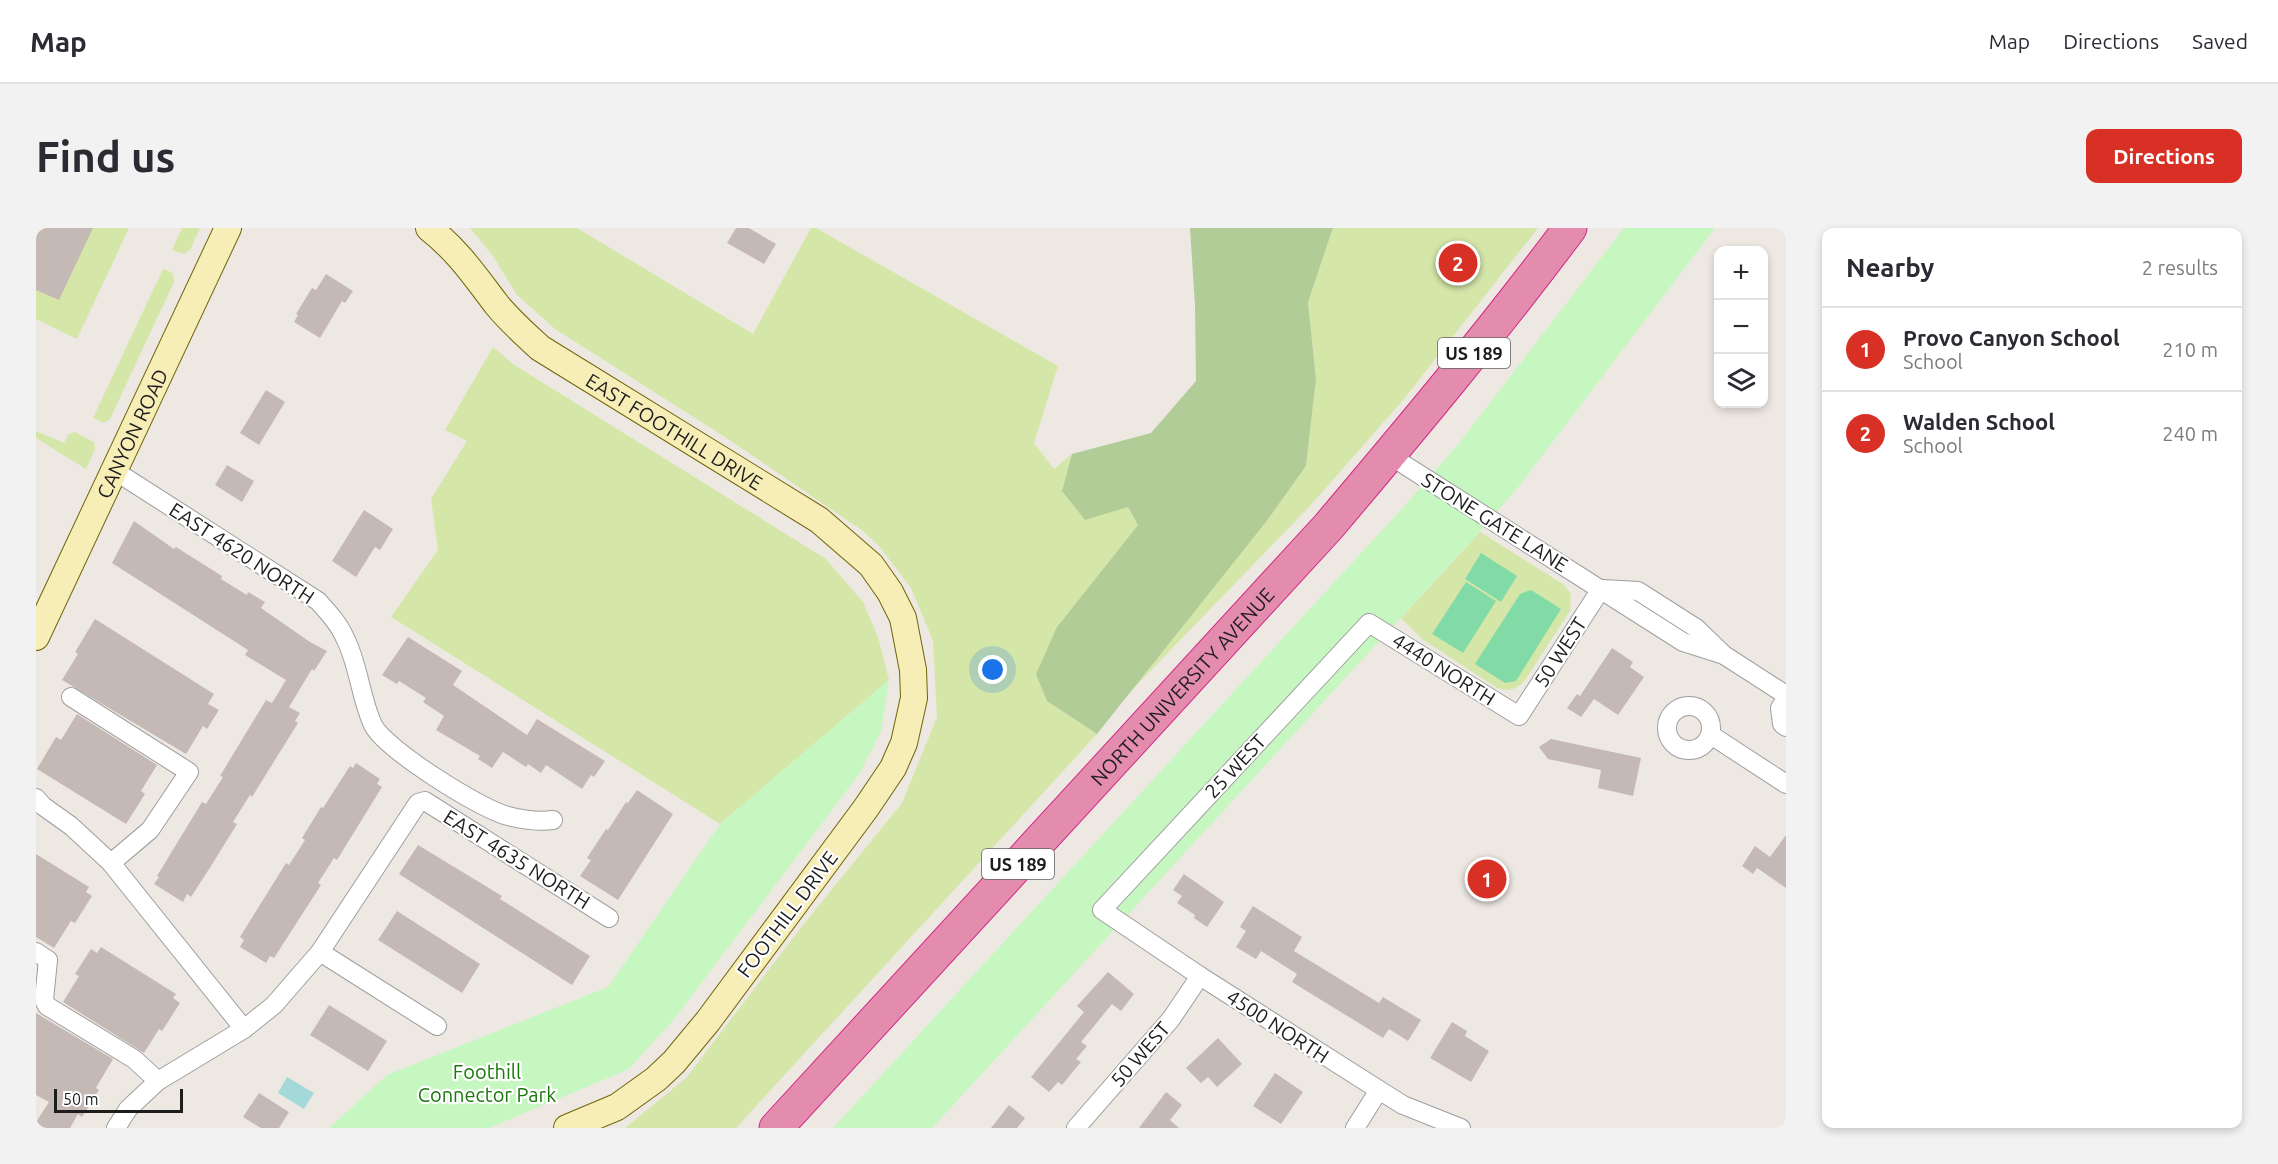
<!DOCTYPE html>
<html lang="en">
<head>
<meta charset="utf-8">
<style>
	:root { --surface:#fff; --page:#f2f2f3; --text:#2b2b33; --muted:#7c7c81; --line:#e1e1e2; --accent:#d93025 }
	body { margin:0; font-family:Ubuntu,sans-serif; background:var(--page); color:var(--text) }
	.controls { position:absolute; right:18px; top:18px; display:grid; overflow:hidden; border-radius:12px; box-shadow:0 3px 9px #0003 }
	.controls button { width:54px; height:54px; display:grid; place-items:center; padding:0; border:0; border-bottom:2px solid var(--line); background:var(--surface); color:var(--text); font:30px sans-serif }
	.scale { position:absolute; left:18px; bottom:15px; width:129px; box-sizing:border-box; padding-left:6px; border:3px solid #1d1d1d; border-top:0; font-size:16px; line-height:21px; white-space:nowrap; color:#1d1d1d; -webkit-text-stroke:4px #fff; paint-order:stroke }
	.you { position:absolute; left:957px; top:442px; width:21px; height:21px; margin:-15px; border:4px solid #fff; border-radius:50%; background:#1a73e8; box-shadow:0 0 0 9px #1a73e833 }
	.badge { display:grid; place-items:center; width:39px; height:39px; border-radius:50%; background:var(--accent); color:#fff; font-size:20px; font-weight:700 }
	.pin { position:absolute; translate:-50% -50%; border:3px solid #fff; box-shadow:0 2px 6px #0006 }
	.list { margin:0; padding:0; list-style:none }
	h2 { display:flex; justify-content:space-between; align-items:center; height:78px; margin:0; padding:0 24px; font-size:26px }
	h2 small { font-size:20px; font-weight:400; color:var(--muted) }
	.list li { display:grid; grid-template-columns:39px 1fr auto; gap:18px; align-items:center; box-sizing:border-box; height:84px; padding:0 24px; border-top:2px solid var(--line) }
	.list b { display:block; font-size:22px; white-space:nowrap }
	.list p { margin:0; font-size:20px; white-space:nowrap; color:var(--muted) }
	.list em { font-size:20px; font-style:normal; color:var(--muted) }
	.icon { flex:none; width:33px; height:33px; fill:none; stroke:currentColor; stroke-width:2; stroke-linecap:round; stroke-linejoin:round }
	.map { position:relative; flex:none; width:1750px; height:900px; overflow:hidden; border-radius:12px }
	header { display:flex; align-items:center; gap:36px; box-sizing:border-box; height:84px; padding:0 30px; background:var(--surface); border-bottom:2px solid var(--line) }
	header strong { font-size:28px }
	nav { display:flex; gap:33px; margin-inline-start:auto; font-size:21px }
	.intro { display:flex; align-items:center; justify-content:space-between; box-sizing:border-box; height:144px; padding:0 36px }
	h1 { margin:0; font-size:42px }
	.button { padding:15px 27px; border-radius:12px; background:var(--accent); color:#fff; font-size:21px; font-weight:700 }
	main { display:flex; gap:36px; padding:0 36px }
	aside { flex:1; background:var(--surface); border-radius:12px; box-shadow:0 3px 9px #0003 }
	.map>svg:first-child { display:block }
	.grass { fill:#d4e7a9 }
	.forest { fill:#b2cc98 }
	.park { fill:#c7f7c0 }
	.pitch { fill:#82dba6 }
	.water { fill:#a4d9da }
	.building { fill:#c5b9b6 }
	.lines { fill:none; stroke-linecap:round; stroke-linejoin:round }
	.street-casing { stroke:#9e9e9e; stroke-width:20 }
	.secondary-casing { stroke:#6f6508; stroke-width:28 }
	.highway-casing { stroke:#d22986; stroke-width:35 }
	.street { stroke:#fff; stroke-width:18 }
	.secondary { stroke:#f7edb7; stroke-width:26 }
	.highway { stroke:#e38cae; stroke-width:33 }
	.labels { text-anchor:middle; dominant-baseline:central; stroke-width:4.5; stroke-linejoin:round; paint-order:stroke }
	.shield { fill:#fff; stroke:#616161; stroke-width:1.5 }
	.shield-label { font-size:18px; font-weight:bold; fill:#1d1d1d }
	.street-label { font-size:20px; fill:#1d1d1d; stroke:#fff }
	.park-label { font-size:20px; fill:#1b770e; stroke:#fff }
</style>
</head>
<body>
<header>
<strong>Map</strong>
<nav><a>Map</a><a>Directions</a><a>Saved</a></nav>
</header>
<div class="intro"><h1>Find us</h1><a class="button">Directions</a></div>
<main>
<div class="map">
<svg width="1750" height="900" viewBox="0 0 1750 900">
	<rect width="100%" height="100%" fill="#eee8e3"/>
	<g class="grass">
		<path d="M 0,0 L 93,0 L 41,111 L 0,91 Z"/>
		<path d="M 146,0 L 164,0 L 154,22 L 147,26 L 136,22 Z"/>
		<path d="M 434,0 L 541,0 L 717,106 L 775,0 L 780,0 L 1022,138 L 998,215 L 1018,241 L 1036,226 L 1026,263 L 1092,279 L 1102,297 L 1021,399 L 1011,473 L 1061,506 L 700,900 L 589,900 L 650,850 L 767,697 L 866,575 L 901,489 L 897,413 L 875,360 L 843,318 L 827,303 L 692,211 L 519,101 L 481,67 L 457,28 Z"/>
		<path d="M 1297,0 L 1502,0 L 1368,171 L 1274,278 L 1094,464 L 1230,294 L 1270,238 L 1280,151 L 1272,74 Z"/>
		<path d="M 127,41 L 137,45 L 138,54 L 74,191 L 68,195 L 57,190 Z"/>
		<path d="M 457,119 L 477,136 L 790,331 L 827,374 L 842,409 L 853,452 L 684,596 L 355,389 L 402,322 L 395,271 L 431,213 L 409,202 Z"/>
		<path d="M 0,203 L 28,215 L 33,206 L 39,204 L 58,214 L 59,221 L 50,241 L 0,210 Z"/>
		<path d="M 1444,304 L 1527,356 L 1535,366 L 1534,383 L 1489,452 C 1480,462 1474,464 1461,460 L 1386,411 L 1365,390 Z"/>
	</g>
	<path class="forest" d="M 1154,0 L 1297,0 L 1272,74 L 1280,151 L 1270,238 L 1230,294 L 1061,506 L 1011,473 L 1000,446 L 1021,399 L 1102,297 L 1092,279 L 1049,292 L 1026,263 L 1036,226 L 1115,205 L 1160,153 L 1159,77 Z"/>
	<g class="park">
		<path d="M 1588,0 L 1679,0 L 1484,257 L 1439,309 L 896,900 L 797,900 L 1372,274 L 1423,215 Z"/>
		<path d="M 853,452 L 845,504 L 823,546 L 639,790 L 593,841 L 453,900 L 293,900 L 351,847 L 572,759 L 684,596 Z"/>
	</g>
	<g class="pitch">
		<path d="M 1445,325 L 1481,348 L 1465,374 L 1429,351 Z"/>
		<path d="M 1430,354 L 1460,373 L 1427,425 L 1396,406 Z"/>
		<path d="M 1495,362 L 1525,381 L 1480,453 L 1469,455 L 1439,436 L 1484,366 Z"/>
	</g>
	<path class="water" d="M 251,849 L 278,865 L 268,881 L 242,865 Z"/>
	<g class="building">
		<path d="M 0,0 L 57,0 L 23,72 L 0,62 Z"/>
		<path d="M 700,0 L 713,0 L 740,16 L 728,36 L 691,15 Z"/>
		<path d="M 290,46 L 317,63 L 309,75 L 306,73 L 284,110 L 258,94 L 262,87 L 260,86 L 276,60 L 280,62 Z"/>
		<path d="M 230,162 L 249,174 L 223,217 L 204,205 Z"/>
		<path d="M 191,237 L 218,253 L 206,274 L 179,257 Z"/>
		<path d="M 328,282 L 357,301 L 344,322 L 339,319 L 320,349 L 296,333 Z"/>
		<path d="M 98,293 L 138,321 L 140,319 L 186,348 L 185,351 L 211,367 L 212,364 L 229,374 L 225,380 L 274,414 L 291,423 L 278,443 L 276,441 L 253,479 L 264,485 L 259,493 L 262,495 L 216,569 L 214,567 L 197,594 L 201,596 L 175,638 L 155,669 L 151,666 L 147,674 L 118,656 L 123,649 L 121,648 L 166,574 L 170,576 L 187,549 L 184,548 L 230,472 L 236,475 L 250,452 L 209,427 L 212,422 L 76,335 Z"/>
		<path d="M 59,391 L 178,466 L 172,476 L 183,482 L 171,501 L 167,498 L 150,526 L 26,452 L 42,426 L 39,424 Z"/>
		<path d="M 372,409 L 426,443 L 417,457 L 491,507 L 501,491 L 569,533 L 558,549 L 555,547 L 546,561 L 510,537 L 505,545 L 492,536 L 490,539 L 467,524 L 456,540 L 442,531 L 444,528 L 400,502 L 408,488 L 387,474 L 390,470 L 363,453 L 361,456 L 346,447 Z"/>
		<path d="M 1576,420 L 1597,434 L 1594,439 L 1608,449 L 1582,487 L 1558,471 L 1545,489 L 1531,480 L 1541,466 L 1544,468 Z"/>
		<path d="M 41,486 L 121,537 L 105,563 L 109,566 L 90,596 L 1,541 L 20,509 L 25,512 Z"/>
		<path d="M 1515,511 L 1605,530 L 1597,568 L 1562,560 L 1565,542 L 1512,531 L 1503,519 Z"/>
		<path d="M 320,535 L 344,551 L 341,556 L 346,559 L 301,632 L 298,630 L 282,655 L 285,657 L 238,730 L 234,728 L 230,735 L 204,719 L 208,712 L 204,709 L 250,635 L 253,637 L 269,612 L 266,610 L 285,579 L 287,580 L 314,538 L 317,540 Z"/>
		<path d="M 601,562 L 637,586 L 582,672 L 544,648 L 555,632 L 551,630 L 570,601 L 572,602 L 590,574 L 592,575 Z"/>
		<path d="M 1750,607 L 1750,660 L 1721,640 L 1717,646 L 1706,638 L 1719,618 L 1734,629 Z"/>
		<path d="M 382,617 L 466,668 L 464,671 L 554,728 L 536,757 L 363,646 Z"/>
		<path d="M 0,626 L 53,659 L 50,664 L 56,668 L 39,695 L 35,693 L 18,720 L 0,709 Z"/>
		<path d="M 1148,646 L 1188,674 L 1171,699 L 1158,690 L 1159,687 L 1141,675 L 1146,668 L 1137,662 Z"/>
		<path d="M 1217,678 L 1266,709 L 1258,723 L 1343,775 L 1347,769 L 1385,792 L 1372,813 L 1353,801 L 1347,810 L 1256,754 L 1261,746 L 1225,723 L 1220,731 L 1200,719 L 1210,703 L 1204,699 Z"/>
		<path d="M 361,683 L 444,736 L 426,765 L 342,712 Z"/>
		<path d="M 65,719 L 140,766 L 137,770 L 144,775 L 126,803 L 123,801 L 108,825 L 27,774 L 43,748 L 39,746 L 55,721 L 61,725 Z"/>
		<path d="M 1072,744 L 1098,766 L 1085,783 L 1076,776 L 1045,814 L 1051,818 L 1040,831 L 1045,834 L 1026,857 L 1022,854 L 1013,864 L 995,849 L 1048,784 L 1041,778 Z"/>
		<path d="M 293,777 L 351,813 L 332,843 L 274,807 Z"/>
		<path d="M 0,785 L 77,831 L 60,860 L 63,862 L 46,889 L 42,886 L 34,900 L 0,900 L 0,894 L 13,874 L 0,867 Z"/>
		<path d="M 1416,794 L 1431,803 L 1429,808 L 1453,823 L 1435,854 L 1394,830 Z"/>
		<path d="M 1182,810 L 1206,836 L 1181,859 L 1172,849 L 1165,855 L 1150,840 Z"/>
		<path d="M 1239,845 L 1267,864 L 1245,896 L 1217,878 Z"/>
		<path d="M 1130,864 L 1146,877 L 1134,892 L 1143,900 L 1103,900 Z"/>
		<path d="M 223,865 L 253,884 L 243,900 L 225,900 L 207,889 Z"/>
		<path d="M 973,877 L 989,890 L 981,900 L 955,900 Z"/>
	</g>
	<g class="lines">
		<g class="street-casing">
			<g id="street">
				<path d="M 1353,227 L 1647,414 L 1688,427"/>
				<path d="M 79,243 L 282,373 C 292,384 303,396 309,410 C 323,437 324,469 337,497 C 349,521 444,581 472,588 C 487,592 501,594 517,592"/>
				<path d="M 1567,361 L 1602,363 L 1660,400 L 1688,427 L 1750,467"/>
				<path d="M 35,469 L 153,544 L 114,602 L 75,635"/>
				<path d="M 1750,471 L 1744,480 L 1746,496 L 1750,499"/>
				<circle cx="1653" cy="500" r="22"/>
				<path d="M 1675,507 L 1750,556"/>
				<path d="M 0,570 L 7,578 L 35,598 L 75,635 L 208,801"/>
				<path d="M 0,724 L 12,732 L 8,772 L 11,778 L 98,831 L 122,853"/>
				<path d="M 284,724 L 401,798"/>
				<path d="M 80,900 L 92,881 L 122,853 L 208,801 L 238,777 L 284,724 L 382,575 L 389,573 L 573,690"/>
				<path d="M 1040,900 L 1135,791 L 1164,748"/>
				<path d="M 1319,900 L 1343,862"/>
				<path d="M 1425,900 L 1367,877 L 1343,862 L 1164,748 L 1066,682 L 1333,395 L 1483,488 L 1565,361"/>
			</g>
		</g>
		<g class="secondary-casing">
			<g id="secondary">
				<path id="s1" d="M 393,0 C 423,24 438,47 461,77 C 474,93 489,106 504,120 L 783,292 L 835,337 L 854,364 L 867,390 L 877,442 L 878,470 L 868,515 L 857,540 L 830,580 L 672,793 L 638,834 L 620,851 L 581,879 L 531,900"/>
				<path id="s2" d="M 0,409 L 192,0"/>
			</g>
		</g>
		<g class="highway-casing">
			<g id="highway">
				<path id="s3" d="M 740,900 L 1292,299 C 1375,201 1457,103 1534,0"/>
			</g>
		</g>
		<use href="#street" class="street"/>
		<use href="#secondary" class="secondary"/>
		<use href="#highway" class="highway"/>
	</g>
	<g class="labels">
		<g class="shield">
			<rect x="1402" y="110" width="72" height="30" rx="4.5"/>
			<rect x="946" y="621" width="72" height="30" rx="4.5"/>
		</g>
		<g class="shield-label">
			<text x="1438" y="125">US 189</text>
			<text x="982" y="636">US 189</text>
		</g>
		<g class="street-label">
			<text stroke="none"><textPath href="#s1" startOffset="322">EAST FOOTHILL DRIVE</textPath></text>
			<text stroke="none"><textPath href="#s2" startOffset="225">CANYON ROAD</textPath></text>
			<text transform="translate(1459 294) rotate(32)">STONE GATE LANE</text>
			<text transform="translate(206 325) rotate(33)">EAST 4620 NORTH</text>
			<text transform="translate(1524 424) rotate(-57)">50 WEST</text>
			<text transform="translate(1408 441) rotate(32)">4440 NORTH</text>
			<text stroke="none"><textPath href="#s3" startOffset="600">NORTH UNIVERSITY AVENUE</textPath></text>
			<text transform="translate(1199 538) rotate(-47)">25 WEST</text>
			<text transform="translate(481 631) rotate(32)">EAST 4635 NORTH</text>
			<text transform="translate(751 686) rotate(-53)">FOOTHILL DRIVE</text>
			<text transform="translate(1242 798) rotate(33)">4500 NORTH</text>
			<text transform="translate(1104 826) rotate(-49)">50 WEST</text>
		</g>
		<g class="park-label">
			<text x="451" y="843">Foothill<tspan x="451" dy="23">Connector Park</tspan></text>
		</g>
	</g>
</svg>
<div class="controls">
<button>+</button>
<button>−</button>
<button><svg class="icon" aria-label="layers" viewBox="0 0 24 24"><path d="M12 4l9 5-9 5-9-5zM3 14l9 5 9-5"/></svg></button>
</div>
<div class="scale">50 m</div>
<div class="you"></div>
<div class="pin badge" style="left:1451px;top:651px">1</div>
<div class="pin badge" style="left:1422px;top:35px">2</div>
</div>
<aside>
<h2>Nearby<small>2 results</small></h2>
<ul class="list">
<li><span class="badge">1</span><div><b>Provo Canyon School</b><p>School</p></div><em>210 m</em></li>
<li><span class="badge">2</span><div><b>Walden School</b><p>School</p></div><em>240 m</em></li>
</ul>
</aside>
</main>
</body>
</html>
